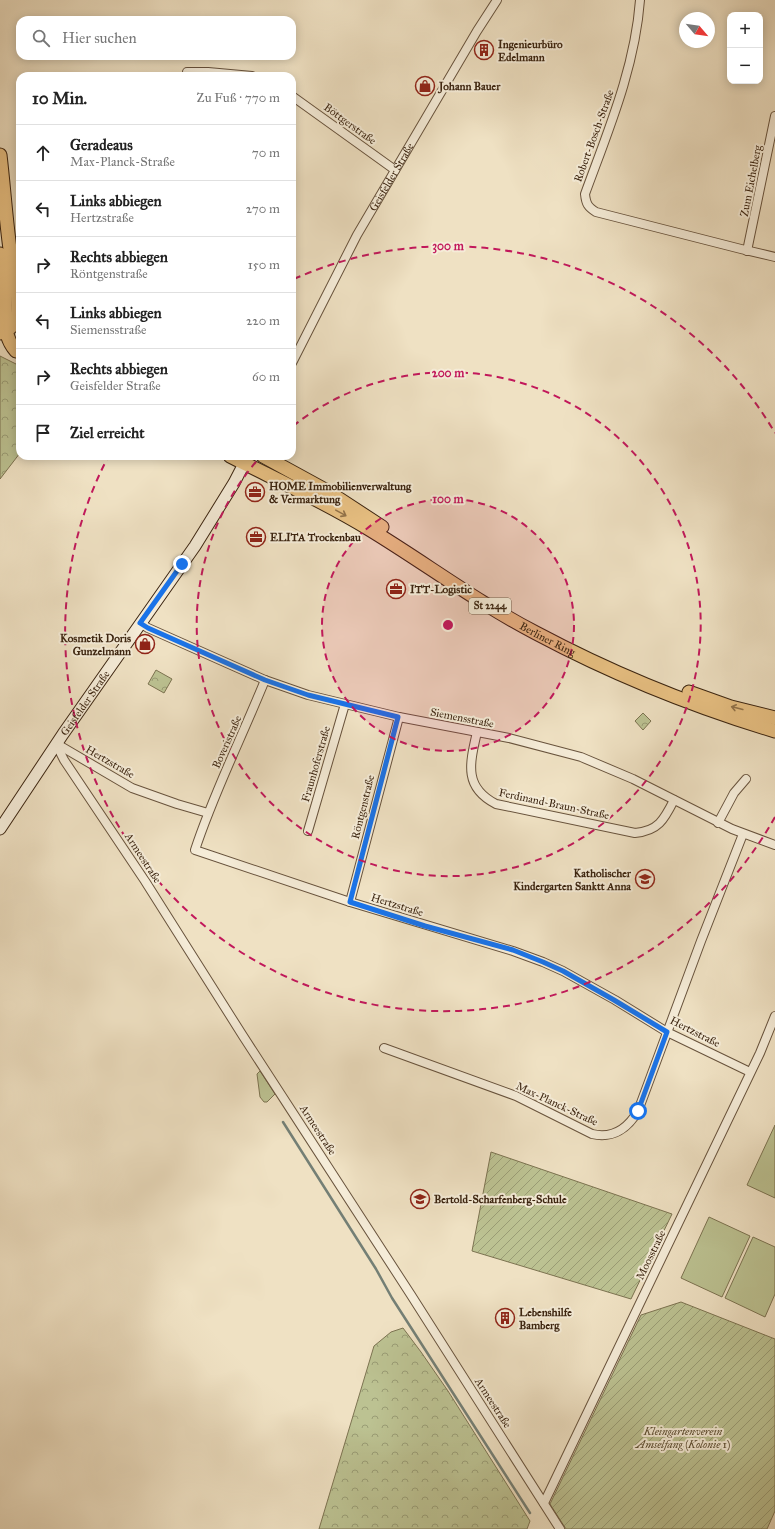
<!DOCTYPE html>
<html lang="de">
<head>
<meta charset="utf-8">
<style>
	:root { --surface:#fff; --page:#f2f2f2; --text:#222; --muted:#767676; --line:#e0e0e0 }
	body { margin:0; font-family:"IM FELL Great Primer",serif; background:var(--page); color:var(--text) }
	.controls { position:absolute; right:12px; top:12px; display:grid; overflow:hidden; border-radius:8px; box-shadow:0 2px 10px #0003 }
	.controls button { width:36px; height:36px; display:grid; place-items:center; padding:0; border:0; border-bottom:1px solid var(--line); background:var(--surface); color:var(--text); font:20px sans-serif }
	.compass { position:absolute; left:679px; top:12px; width:36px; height:36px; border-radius:50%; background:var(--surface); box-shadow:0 2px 10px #0003; rotate:119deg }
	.stop { position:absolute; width:12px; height:12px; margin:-9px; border:3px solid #1a73e8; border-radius:50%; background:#fff }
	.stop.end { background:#1a73e8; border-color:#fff; box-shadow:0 1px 4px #0008 }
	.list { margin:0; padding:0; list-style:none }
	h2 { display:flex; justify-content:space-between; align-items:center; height:52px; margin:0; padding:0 16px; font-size:17px }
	h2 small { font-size:13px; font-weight:400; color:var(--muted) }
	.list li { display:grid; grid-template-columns:26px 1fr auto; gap:12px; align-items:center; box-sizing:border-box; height:56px; padding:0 16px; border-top:1px solid var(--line) }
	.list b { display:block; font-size:15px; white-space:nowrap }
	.list p { margin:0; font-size:13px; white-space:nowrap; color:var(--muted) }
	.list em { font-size:13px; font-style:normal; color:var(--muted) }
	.icon { flex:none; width:22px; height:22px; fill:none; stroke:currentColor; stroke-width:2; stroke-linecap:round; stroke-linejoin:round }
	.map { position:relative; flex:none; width:775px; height:1529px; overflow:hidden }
	.search { position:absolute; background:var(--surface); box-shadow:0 2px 10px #0003; left:16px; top:16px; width:280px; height:44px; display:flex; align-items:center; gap:10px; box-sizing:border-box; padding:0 14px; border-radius:12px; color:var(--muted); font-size:15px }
	.panel { position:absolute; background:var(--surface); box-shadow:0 2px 10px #0003; left:16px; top:72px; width:280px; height:388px; border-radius:12px }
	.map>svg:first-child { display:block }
	.grass { fill:#bcc292; stroke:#7c7351 }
	.forest { fill:url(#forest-crowns); stroke:#7c7351 }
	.garden { fill:url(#garden-furrows); stroke:#7c7351 }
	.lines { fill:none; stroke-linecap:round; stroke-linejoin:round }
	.stream { stroke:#747f75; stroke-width:2.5 }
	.minor-casing { stroke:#68533d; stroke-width:10 }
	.secondary-casing { stroke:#3b2410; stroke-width:13 }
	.primary-casing { stroke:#3b2410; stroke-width:15 }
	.minor { stroke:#f5ecd8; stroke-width:8 }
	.secondary { stroke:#f5ecd8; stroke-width:11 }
	.primary { stroke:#e8c082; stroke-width:13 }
	.oneway { stroke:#927249 }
	.route { stroke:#1a73e8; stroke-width:5 }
	.ring { fill:none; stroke:#c2185b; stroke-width:2; stroke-dasharray:7 5 }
	.labels { text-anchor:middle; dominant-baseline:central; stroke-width:4; stroke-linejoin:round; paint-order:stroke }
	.shield { fill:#f5ecd8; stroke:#73604c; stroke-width:1 }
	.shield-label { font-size:10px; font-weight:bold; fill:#3b2410 }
	.poi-label { font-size:11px; font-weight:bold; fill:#3b2410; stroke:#f5ecd8; text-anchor:start }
	.street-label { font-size:11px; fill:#3b2410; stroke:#f5ecd8 }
	.park-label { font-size:11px; font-style:italic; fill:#5b4c30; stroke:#f5ecd8 }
	.centre { fill:#c2185b; stroke:#f5ecd8; stroke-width:2 }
	.ring-label { font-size:12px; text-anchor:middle; font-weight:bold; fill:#c2185b; stroke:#f5ecd8; stroke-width:4; stroke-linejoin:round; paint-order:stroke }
</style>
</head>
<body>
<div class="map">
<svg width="775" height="1529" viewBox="0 0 775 1529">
	<defs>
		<pattern id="forest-crowns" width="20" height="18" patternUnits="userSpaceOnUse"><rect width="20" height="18" fill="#bcc292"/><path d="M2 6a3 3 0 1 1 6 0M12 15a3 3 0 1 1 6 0" fill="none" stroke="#9a9d76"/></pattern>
		<pattern id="garden-furrows" width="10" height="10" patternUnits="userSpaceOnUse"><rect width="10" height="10" fill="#bcc292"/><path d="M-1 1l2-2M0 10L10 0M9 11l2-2" fill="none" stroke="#9a9d76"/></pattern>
	</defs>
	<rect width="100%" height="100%" fill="#efe1c3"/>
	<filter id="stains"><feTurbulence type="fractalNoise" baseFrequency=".005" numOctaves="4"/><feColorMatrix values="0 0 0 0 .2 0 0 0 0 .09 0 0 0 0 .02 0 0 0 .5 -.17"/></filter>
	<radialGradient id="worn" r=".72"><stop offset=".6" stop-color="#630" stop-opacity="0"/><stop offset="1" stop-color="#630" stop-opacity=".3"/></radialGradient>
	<g class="grass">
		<path d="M 260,1071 L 275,1094 L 267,1102 L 264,1102 L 260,1097 L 257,1074 Z"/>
		<path d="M 775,1125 L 775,1198 L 747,1185 Z"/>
		<path d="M 709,1217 L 750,1236 L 722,1297 L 681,1278 Z"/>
		<path d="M 753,1237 L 775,1247 L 775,1294 L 765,1317 L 725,1298 Z"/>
	</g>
	<g class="forest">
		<path d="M 0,356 L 20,366 L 20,453 L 0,479 Z"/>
		<path d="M 156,670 L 172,679 L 164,693 L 148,684 Z"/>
		<path d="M 643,713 L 651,721 L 643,730 L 635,721 Z"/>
		<path d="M 403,1328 L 421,1352 L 448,1391 L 530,1521 L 527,1529 L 319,1529 L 374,1346 L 391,1332 Z"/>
	</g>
	<g class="garden">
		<path d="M 491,1152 L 672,1214 L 631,1299 L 472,1251 Z"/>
		<path d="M 681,1302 L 775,1339 L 775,1511 L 767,1529 L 566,1529 L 550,1504 L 641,1315 Z"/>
	</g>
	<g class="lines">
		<path class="stream" d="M 283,1122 L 376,1269 L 392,1298 L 530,1513"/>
		<g class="minor-casing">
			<g id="minor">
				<path d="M 640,0 C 635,68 608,131 585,194 C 586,204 588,207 596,212 L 741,249 L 775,257"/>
				<path d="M 187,72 L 208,72 L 252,76"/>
				<path d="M 292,96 L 395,170"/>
				<path d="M 747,251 L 775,116"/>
				<path id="s1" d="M 292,363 L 357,235 L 477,31 L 497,0"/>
				<path d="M 140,623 L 148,628 L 265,680 L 308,695 L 399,717 L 509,738 L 581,757 L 633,779 L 732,829 L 775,845"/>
				<path d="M 265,680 C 242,737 214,792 195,850 L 350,902 L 513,951 L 543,962 L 563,971 L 615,1000 L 667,1032 L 750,1072"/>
				<path d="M 477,732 C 470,763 463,787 496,804 L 635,833 C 658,831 664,820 674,800"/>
				<path d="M 56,744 L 64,760 L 145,881 L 243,1036 L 411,1295 L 560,1529"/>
				<path d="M 57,744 L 132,788 L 177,804 L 208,813"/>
				<path d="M 718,823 L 734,793 L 746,779"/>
				<path d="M 308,831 L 345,704"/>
				<path d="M 350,902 L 399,717"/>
				<path d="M 384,1048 L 516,1096 L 592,1134 C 613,1139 628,1128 638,1111 L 701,941 L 743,834"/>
				<path d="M 544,1503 L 760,1053 L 775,1016"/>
			</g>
		</g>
		<g class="secondary-casing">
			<g id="secondary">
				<path id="s2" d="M 0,829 L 63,734 L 195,546 L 234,483 L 248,456"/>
			</g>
		</g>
		<g class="primary-casing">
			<g id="primary">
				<path d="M 0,155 C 4,189 6,223 11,256 C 13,275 22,301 16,320 C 14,327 6,330 0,333"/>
				<path d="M 0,254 C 2,265 4,277 5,288 C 7,311 0,333 16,351"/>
				<path id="s3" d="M 230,456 C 277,480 325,502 369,529 C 425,563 478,603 536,633 C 613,674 692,706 775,731"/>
				<path d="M 263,456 L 327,491 L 382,527"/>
				<path d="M 689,692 L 731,707 L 775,718"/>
			</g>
		</g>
		<use href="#minor" class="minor"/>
		<use href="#secondary" class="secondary"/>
		<use href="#primary" class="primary"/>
	</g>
	<defs><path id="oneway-shaft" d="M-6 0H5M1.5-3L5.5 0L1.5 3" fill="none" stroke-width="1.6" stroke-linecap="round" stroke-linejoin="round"/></defs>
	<g class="oneway">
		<use href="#oneway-shaft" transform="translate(341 513) rotate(29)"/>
		<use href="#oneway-shaft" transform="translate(737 708) rotate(-166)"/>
	</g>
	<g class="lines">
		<path class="route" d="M 182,564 L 140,623 L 148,628 L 265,680 L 308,695 L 398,717 L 350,902 L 425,926 L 513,950 L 543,962 L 563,971 L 614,1000 L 667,1032 L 638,1111"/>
	</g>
	<circle cx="448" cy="625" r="126" fill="#c2185b" fill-opacity=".12"/>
	<g class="ring">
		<circle cx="448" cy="625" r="126"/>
		<path d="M293 426A252 252 0 1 1 261 456"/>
		<path d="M775 817A379 379 0 0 1 107 459M294 279A379 379 0 0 1 775 433"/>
	</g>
	<defs>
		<g id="building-ring" transform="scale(1)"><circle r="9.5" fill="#f5ecd8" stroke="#8f2418" stroke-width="1.5"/><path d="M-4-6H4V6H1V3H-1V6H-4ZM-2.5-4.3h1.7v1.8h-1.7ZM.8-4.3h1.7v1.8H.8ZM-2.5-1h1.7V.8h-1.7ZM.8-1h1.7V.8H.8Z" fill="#8f2418"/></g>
		<g id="shop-ring" transform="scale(1)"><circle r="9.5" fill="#f5ecd8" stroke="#8f2418" stroke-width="1.5"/><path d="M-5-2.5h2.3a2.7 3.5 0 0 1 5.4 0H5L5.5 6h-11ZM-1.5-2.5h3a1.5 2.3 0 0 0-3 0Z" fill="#8f2418"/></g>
		<g id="office-ring" transform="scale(1)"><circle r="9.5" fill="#f5ecd8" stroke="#8f2418" stroke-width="1.5"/><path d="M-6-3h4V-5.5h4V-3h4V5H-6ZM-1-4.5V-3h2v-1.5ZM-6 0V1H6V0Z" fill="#8f2418"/></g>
		<g id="school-ring" transform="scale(1)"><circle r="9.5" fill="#f5ecd8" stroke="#8f2418" stroke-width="1.5"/><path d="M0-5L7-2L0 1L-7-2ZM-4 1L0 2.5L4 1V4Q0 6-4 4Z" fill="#8f2418"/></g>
	</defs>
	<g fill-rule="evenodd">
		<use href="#building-ring" x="484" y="50"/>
		<use href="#shop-ring" x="425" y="86"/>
		<use href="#office-ring" x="255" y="492"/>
		<use href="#office-ring" x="256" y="537"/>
		<use href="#office-ring" x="396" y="589"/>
		<use href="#shop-ring" x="145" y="644"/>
		<use href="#school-ring" x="645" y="879"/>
		<use href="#school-ring" x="420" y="1199"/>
		<use href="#building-ring" x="505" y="1318"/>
	</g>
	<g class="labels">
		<rect class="shield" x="469" y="598" width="42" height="16" rx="3"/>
		<g class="shield-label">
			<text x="490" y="606">St 2244</text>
		</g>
		<g class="poi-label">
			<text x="498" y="44">Ingenieurbüro<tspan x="498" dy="13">Edelmann</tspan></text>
			<text x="439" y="86">Johann Bauer</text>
			<text x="269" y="486">HOME Immobilienverwaltung<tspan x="269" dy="13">&amp; Vermarktung</tspan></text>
			<text x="270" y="537">ELITA Trockenbau</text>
			<text x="410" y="589">ITT-Logistic</text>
			<text x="131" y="638" text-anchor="end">Kosmetik Doris<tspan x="131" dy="13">Gunzelmann</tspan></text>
			<text x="631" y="873" text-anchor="end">Katholischer<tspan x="631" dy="13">Kindergarten Sanktt Anna</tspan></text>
			<text x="434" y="1199">Bertold-Scharfenberg-Schule</text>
			<text x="519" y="1312">Lebenshilfe<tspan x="519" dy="13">Bamberg</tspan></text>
		</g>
		<g class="street-label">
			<text transform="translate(350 124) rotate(36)">Böttgerstraße</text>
			<text transform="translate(594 136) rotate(-70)">Robert-Bosch-Straße</text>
			<text stroke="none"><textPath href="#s1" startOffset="211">Geisfelder Straße</textPath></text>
			<text transform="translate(751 181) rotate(-79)">Zum Eichelberg</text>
			<text stroke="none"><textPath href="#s3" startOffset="367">Berliner Ring</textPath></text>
			<text stroke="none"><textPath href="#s2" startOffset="152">Geisfelder Straße</textPath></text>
			<text transform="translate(462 718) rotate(11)">Siemensstraße</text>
			<text transform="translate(227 742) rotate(-66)">Boveristraße</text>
			<text transform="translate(110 762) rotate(30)">Hertzstraße</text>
			<text transform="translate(316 764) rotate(-74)">Fraunhoferstraße</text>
			<text transform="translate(554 804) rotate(12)">Ferdinand-Braun-Straße</text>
			<text transform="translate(363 807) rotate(-76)">Röntgenstraße</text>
			<text transform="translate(143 858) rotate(57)">Armeestraße</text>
			<text transform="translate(397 905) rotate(17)">Hertzstraße</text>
			<text transform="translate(695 1032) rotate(27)">Hertzstraße</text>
			<text transform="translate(557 1104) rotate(25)">Max-Planck-Straße</text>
			<text transform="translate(318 1130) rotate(57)">Armeestraße</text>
			<text transform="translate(651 1255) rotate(-64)">Moosstraße</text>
			<text transform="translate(493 1403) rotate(57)">Armeestraße</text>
		</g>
		<g class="park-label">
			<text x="683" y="1431">Kleingartenverein<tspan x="683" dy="13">Amselfang (Kolonie 1)</tspan></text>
		</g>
	</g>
	<circle cx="448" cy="625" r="6" class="centre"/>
	<g class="ring-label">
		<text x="448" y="250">300 m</text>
		<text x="448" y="377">200 m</text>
		<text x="448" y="503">100 m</text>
	</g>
	<rect width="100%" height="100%" filter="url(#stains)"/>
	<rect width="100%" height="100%" fill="url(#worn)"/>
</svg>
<div class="controls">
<button>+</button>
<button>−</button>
</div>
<svg class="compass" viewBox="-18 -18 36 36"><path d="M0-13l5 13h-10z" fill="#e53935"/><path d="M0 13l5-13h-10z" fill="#767676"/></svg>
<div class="stop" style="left:638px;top:1111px"></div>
<div class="stop end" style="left:182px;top:564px"></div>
<div class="search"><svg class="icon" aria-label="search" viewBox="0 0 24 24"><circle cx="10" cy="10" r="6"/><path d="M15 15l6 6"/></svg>Hier suchen</div>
<section class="panel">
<h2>10 Min.<small>Zu Fuß · 770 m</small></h2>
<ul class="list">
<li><svg class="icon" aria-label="ahead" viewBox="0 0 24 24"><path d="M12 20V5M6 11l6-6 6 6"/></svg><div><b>Geradeaus</b><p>Max-Planck-Straße</p></div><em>70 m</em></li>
<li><svg class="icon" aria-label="left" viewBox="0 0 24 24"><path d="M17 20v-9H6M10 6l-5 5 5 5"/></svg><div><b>Links abbiegen</b><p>Hertzstraße</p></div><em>270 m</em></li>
<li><svg class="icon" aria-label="right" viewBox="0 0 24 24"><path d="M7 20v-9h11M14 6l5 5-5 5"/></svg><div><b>Rechts abbiegen</b><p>Röntgenstraße</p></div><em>150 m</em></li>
<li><svg class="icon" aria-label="left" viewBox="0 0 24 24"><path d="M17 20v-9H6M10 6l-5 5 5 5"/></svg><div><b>Links abbiegen</b><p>Siemensstraße</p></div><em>220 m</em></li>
<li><svg class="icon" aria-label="right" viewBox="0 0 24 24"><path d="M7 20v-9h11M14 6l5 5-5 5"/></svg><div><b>Rechts abbiegen</b><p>Geisfelder Straße</p></div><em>60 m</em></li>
<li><svg class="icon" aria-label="arrive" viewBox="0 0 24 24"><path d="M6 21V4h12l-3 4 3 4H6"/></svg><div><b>Ziel erreicht</b></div></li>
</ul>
</section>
</div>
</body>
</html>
